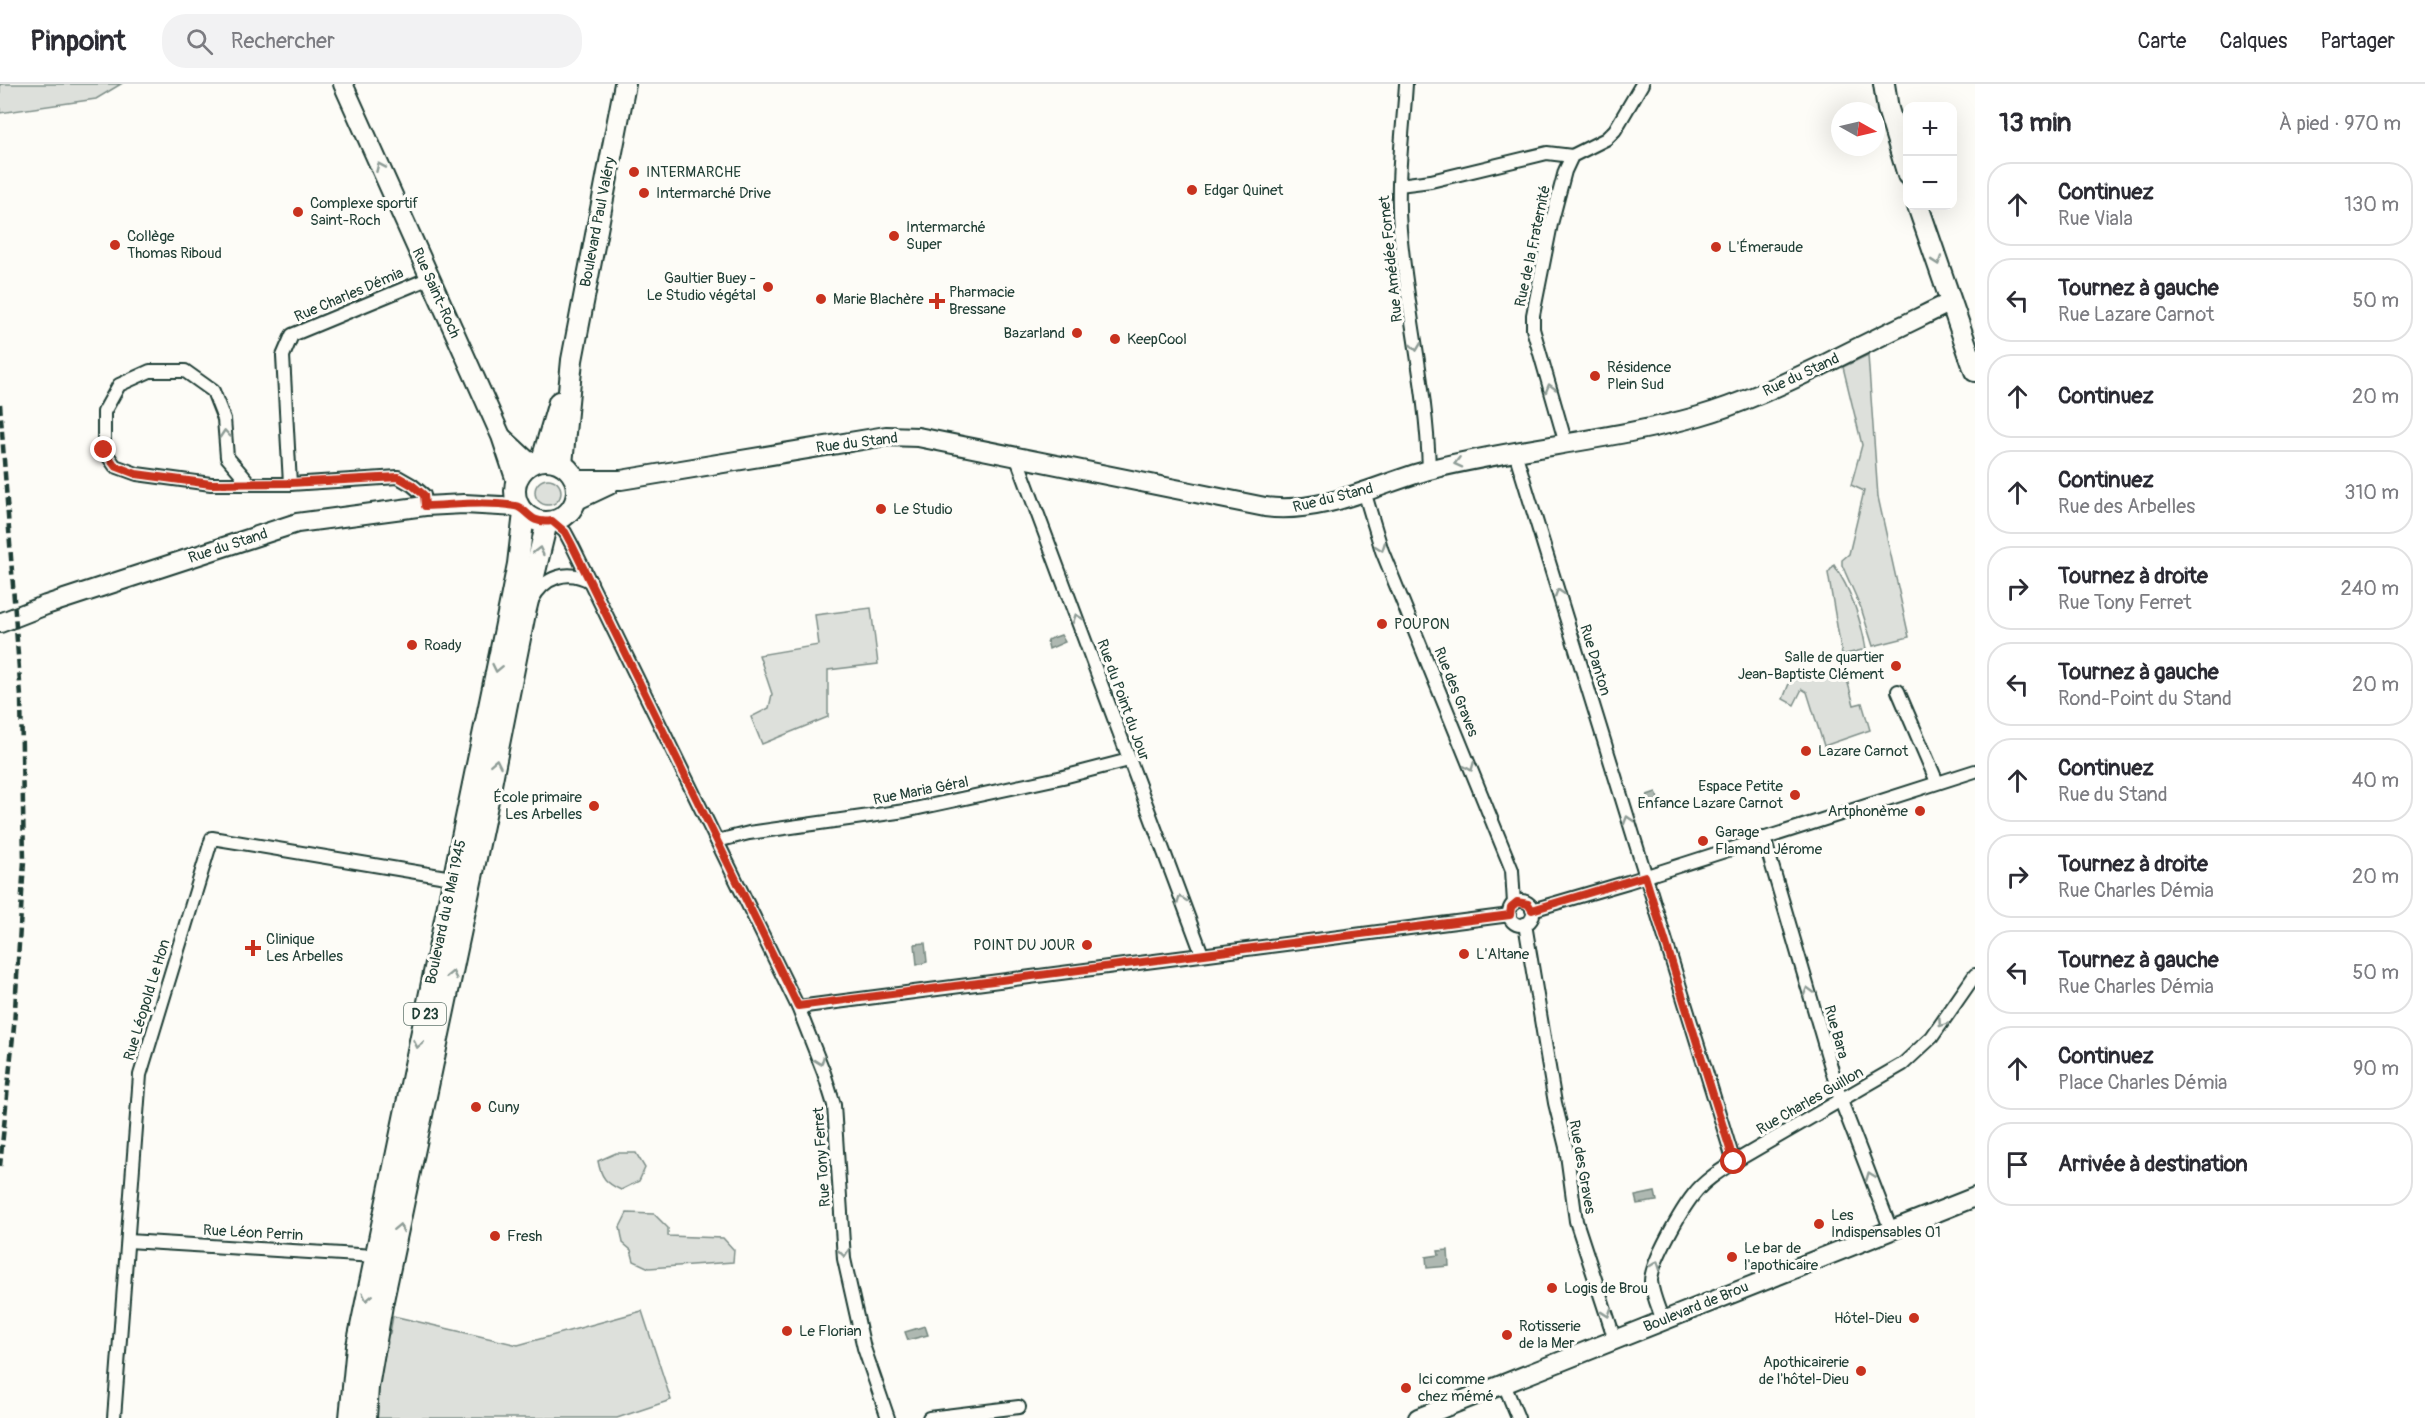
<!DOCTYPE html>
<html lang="fr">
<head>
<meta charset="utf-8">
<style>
	:root { --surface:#fff; --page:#f2f2f3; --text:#2b2b33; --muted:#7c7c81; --line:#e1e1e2 }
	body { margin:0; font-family:Pangolin,sans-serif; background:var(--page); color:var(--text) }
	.controls { position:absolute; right:18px; top:18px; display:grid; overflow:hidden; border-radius:12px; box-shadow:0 6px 24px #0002 }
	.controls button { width:54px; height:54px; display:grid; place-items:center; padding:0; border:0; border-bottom:2px solid var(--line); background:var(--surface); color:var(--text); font:30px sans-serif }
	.compass { position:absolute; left:1831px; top:18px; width:54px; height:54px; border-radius:50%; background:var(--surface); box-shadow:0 6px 24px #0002; rotate:98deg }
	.stop { position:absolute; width:18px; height:18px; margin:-14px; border:4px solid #c8321e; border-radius:50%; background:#fff }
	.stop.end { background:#c8321e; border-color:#fff; box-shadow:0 2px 6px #0008 }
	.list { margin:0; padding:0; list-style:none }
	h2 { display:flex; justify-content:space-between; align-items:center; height:78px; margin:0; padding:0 24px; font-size:26px }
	h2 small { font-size:20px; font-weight:400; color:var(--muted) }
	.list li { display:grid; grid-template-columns:39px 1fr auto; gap:18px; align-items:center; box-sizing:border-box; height:84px; margin:0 12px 12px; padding:0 12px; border:2px solid var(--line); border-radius:24px }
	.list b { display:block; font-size:22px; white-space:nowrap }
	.list p { margin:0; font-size:20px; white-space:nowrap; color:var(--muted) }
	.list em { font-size:20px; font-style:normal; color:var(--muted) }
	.icon { flex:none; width:33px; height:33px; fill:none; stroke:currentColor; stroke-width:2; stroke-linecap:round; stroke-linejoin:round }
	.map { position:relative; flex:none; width:1975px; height:1334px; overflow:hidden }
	header { display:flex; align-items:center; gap:36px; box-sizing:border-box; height:84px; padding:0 30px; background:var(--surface); border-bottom:2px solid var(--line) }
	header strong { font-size:28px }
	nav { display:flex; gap:33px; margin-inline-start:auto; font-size:21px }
	.search { width:420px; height:54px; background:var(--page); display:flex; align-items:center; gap:15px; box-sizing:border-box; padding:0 21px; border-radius:24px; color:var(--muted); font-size:22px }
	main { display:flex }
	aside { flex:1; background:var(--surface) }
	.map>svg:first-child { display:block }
	.green { fill:#dde0db; stroke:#7e8e88; stroke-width:1.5 }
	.water { fill:#aeb8b1; stroke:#75877f; stroke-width:1.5 }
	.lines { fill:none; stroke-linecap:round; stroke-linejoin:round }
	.street-casing { stroke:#1f3d34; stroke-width:16 }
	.secondary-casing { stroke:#1f3d34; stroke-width:22 }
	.primary-casing { stroke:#1f3d34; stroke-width:24 }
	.street { stroke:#fdfcf7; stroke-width:12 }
	.secondary { stroke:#fdfcf7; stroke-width:18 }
	.primary { stroke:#fdfcf7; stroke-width:20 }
	.rail { stroke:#1f3d34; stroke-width:4.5; stroke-dasharray:9 4.5; stroke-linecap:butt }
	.oneway { stroke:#8e9c96 }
	.route { stroke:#c8321e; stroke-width:8 }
	.poi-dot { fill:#c8321e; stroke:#fdfcf7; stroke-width:2 }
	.labels { text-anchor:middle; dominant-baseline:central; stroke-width:6; stroke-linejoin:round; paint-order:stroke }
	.shield { fill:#fdfcf7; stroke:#62766e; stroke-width:1.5 }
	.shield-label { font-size:14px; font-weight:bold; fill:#1f3d34 }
	.poi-label { font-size:15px; fill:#1f3d34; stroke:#fdfcf7; text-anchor:start }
	.street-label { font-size:15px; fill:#1f3d34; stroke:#fdfcf7 }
</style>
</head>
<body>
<header>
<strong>Pinpoint</strong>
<div class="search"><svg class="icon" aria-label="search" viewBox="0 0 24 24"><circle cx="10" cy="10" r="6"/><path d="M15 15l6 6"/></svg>Rechercher</div>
<nav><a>Carte</a><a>Calques</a><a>Partager</a></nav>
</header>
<main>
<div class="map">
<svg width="1975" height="1334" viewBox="0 0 1975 1334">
	<rect width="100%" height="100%" fill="#fdfcf7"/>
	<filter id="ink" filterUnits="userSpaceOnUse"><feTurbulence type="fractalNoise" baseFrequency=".0167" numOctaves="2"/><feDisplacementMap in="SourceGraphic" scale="12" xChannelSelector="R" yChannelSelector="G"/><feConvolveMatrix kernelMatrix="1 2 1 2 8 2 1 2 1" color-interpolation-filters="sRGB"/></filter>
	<g filter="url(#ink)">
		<g class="green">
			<path d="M 0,0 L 121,0 L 96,15 L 0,29 Z"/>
			<path d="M 1868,271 L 1878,413 L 1909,553 L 1873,562 L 1861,524 L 1842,481 L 1842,476 L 1849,470 L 1864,407 L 1851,401 L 1862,361 L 1843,283 Z"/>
			<circle cx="548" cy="408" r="13"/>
			<path d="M 1834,481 C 1851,506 1861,536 1866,565 L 1842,571 L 1828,489 Z"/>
			<path d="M 871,524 L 878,580 L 828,586 L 828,633 L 762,660 L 751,633 L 769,624 L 772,610 L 759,571 L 819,561 L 815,531 Z"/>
			<path d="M 1844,585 L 1854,621 L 1862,619 L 1870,646 L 1824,662 L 1807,608 L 1802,605 L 1794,621 L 1783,615 L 1790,597 Z"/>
			<path d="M 616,1069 L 636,1069 L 645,1084 L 639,1097 L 621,1106 C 606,1099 601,1094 598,1077 Z"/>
			<path d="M 627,1129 L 654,1130 L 668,1144 L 668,1152 L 723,1154 L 734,1166 L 733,1178 L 649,1184 L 634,1177 L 631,1166 L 623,1159 L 620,1143 Z"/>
			<path d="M 642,1227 L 671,1316 L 617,1334 L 376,1334 L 380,1289 L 388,1258 L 386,1253 L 390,1249 L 393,1232 L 518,1261 Z"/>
		</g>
		<g class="water">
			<path d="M 1061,551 L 1065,558 L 1049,565 L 1047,556 Z"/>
			<path d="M 1656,708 L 1661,725 L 1653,728 L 1647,711 Z"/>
			<path d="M 925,859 L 927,878 L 917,881 L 915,860 Z"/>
			<path d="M 1655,1108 L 1657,1117 L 1637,1120 L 1635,1112 Z"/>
			<path d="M 1448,1166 L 1449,1182 L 1427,1184 L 1426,1173 L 1439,1171 L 1438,1167 Z"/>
			<path d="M 925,1242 L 928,1251 L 908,1256 L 905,1248 Z"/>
		</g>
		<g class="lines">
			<g class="street-casing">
				<g id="street">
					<path d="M 1406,0 C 1403,48 1396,97 1400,146 C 1407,226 1427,306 1429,386"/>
					<path d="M 1399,101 L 1431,97 L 1547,69 L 1572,72"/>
					<path d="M 1566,360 L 1533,245 L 1533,231 L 1551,140 L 1565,87 L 1572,72 L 1606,55 L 1615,46 L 1642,0"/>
					<path d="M 1515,368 L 1734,1078"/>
					<path d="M 1016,372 L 1202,870"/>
					<path d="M 250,400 L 227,373 L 224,335 L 213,307 L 185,287 L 150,287 L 119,301 L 104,328 L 104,366 L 115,382 L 137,390 L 211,400 L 290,400 L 398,393 L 412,401 L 424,411 L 425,422"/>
					<path d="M 290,400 L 283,272 L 292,251 L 430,194"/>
					<path d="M 1364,407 L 1382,467 L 1512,786 L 1514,820"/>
					<path d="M 552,437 L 565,448 L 573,463 L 798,923 L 824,989 L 834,1021 L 844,1175 L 864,1264 L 888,1334"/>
					<path d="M 532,516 C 544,493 568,484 591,498"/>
					<path d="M 1898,607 L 1937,698"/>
					<path d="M 1764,754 L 1841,1017 L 1891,1146"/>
					<path d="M 717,757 L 749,749 L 905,727 L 1063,693 L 1129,676"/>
					<circle cx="1521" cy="829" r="12"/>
					<path d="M 1532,826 L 1628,798 L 1975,687"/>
					<path d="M 1525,840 L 1555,1019 L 1566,1063 L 1576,1137 L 1615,1256"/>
					<path d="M 798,923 L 1510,831"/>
					<path d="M 128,1157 L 375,1172"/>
					<path d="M 1663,1237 C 1659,1225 1652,1210 1651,1197 C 1651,1178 1682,1125 1694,1110 C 1705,1096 1720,1087 1734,1078 L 1903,980 L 1932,953 L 1975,891"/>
					<path d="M 1504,1300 L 1518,1334"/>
					<path d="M 114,1334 L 140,991 L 212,754 L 452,794"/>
					<path d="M 929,1334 L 1019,1323"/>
				</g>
			</g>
			<g class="secondary-casing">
				<g id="secondary">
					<path d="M 343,0 L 501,352 L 516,397"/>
					<path d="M 503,354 L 531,380"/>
					<path d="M 575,396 L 621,396 L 886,352 L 918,353 L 1265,423 C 1324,431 1381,398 1436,384 C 1523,363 1613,356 1699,332 C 1741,320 1781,301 1821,282 C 1864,260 1908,239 1951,218"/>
					<path d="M 575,417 L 609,401"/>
					<path d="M 0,539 L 46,521 L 297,439 L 425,422 L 464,420 L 519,423"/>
					<path d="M 1418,1334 L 1975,1113"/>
				</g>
			</g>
			<g class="primary-casing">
				<g id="primary">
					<path d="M 1884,0 L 1888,25 L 1908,91"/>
					<path d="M 1918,122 L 1975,287"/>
					<path d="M 542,376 L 559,318"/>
					<circle cx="546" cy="407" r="31"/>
					<path d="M 562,380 L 572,276 L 625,0"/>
					<path d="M 350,1334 L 357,1262 L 504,550 L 518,480 L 524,429"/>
					<path d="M 366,1334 L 368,1303 L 382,1221 L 484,736 L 525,529 L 547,438"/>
				</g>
			</g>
			<use href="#street" class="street"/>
			<use href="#secondary" class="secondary"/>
			<use href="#primary" class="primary"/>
			<path class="rail" d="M 0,320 L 21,613 L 24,777 L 14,942 L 0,1082"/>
		</g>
		<defs><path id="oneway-chevron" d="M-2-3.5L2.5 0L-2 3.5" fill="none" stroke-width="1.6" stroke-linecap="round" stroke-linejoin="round" transform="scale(1.5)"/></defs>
		<g class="oneway">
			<use href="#oneway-chevron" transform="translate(380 83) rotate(-114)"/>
			<use href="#oneway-chevron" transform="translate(1937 177) rotate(71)"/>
			<use href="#oneway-chevron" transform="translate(1416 263) rotate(82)"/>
			<use href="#oneway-chevron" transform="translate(1550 304) rotate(-106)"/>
			<use href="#oneway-chevron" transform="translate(225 350) rotate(-95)"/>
			<use href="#oneway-chevron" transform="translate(1458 379) rotate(166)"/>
			<use href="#oneway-chevron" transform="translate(1381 463) rotate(70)"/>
			<use href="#oneway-chevron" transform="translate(539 467) rotate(-77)"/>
			<use href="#oneway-chevron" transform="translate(1559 509) rotate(-107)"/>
			<use href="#oneway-chevron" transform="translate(1077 534) rotate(-110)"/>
			<use href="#oneway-chevron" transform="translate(497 584) rotate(102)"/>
			<use href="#oneway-chevron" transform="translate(496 679) rotate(-79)"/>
			<use href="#oneway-chevron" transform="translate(1470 683) rotate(68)"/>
			<use href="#oneway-chevron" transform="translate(1628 736) rotate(-107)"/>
			<use href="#oneway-chevron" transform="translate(1181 816) rotate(-110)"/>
			<use href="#oneway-chevron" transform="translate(452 891) rotate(-78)"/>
			<use href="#oneway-chevron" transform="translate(1808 907) rotate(-106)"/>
			<use href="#oneway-chevron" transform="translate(1942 939) rotate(124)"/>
			<use href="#oneway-chevron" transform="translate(418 960) rotate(102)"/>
			<use href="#oneway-chevron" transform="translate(820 977) rotate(69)"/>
			<use href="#oneway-chevron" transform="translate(1870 1092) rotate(-111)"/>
			<use href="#oneway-chevron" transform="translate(399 1144) rotate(-78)"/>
			<use href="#oneway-chevron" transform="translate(844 1169) rotate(83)"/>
			<use href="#oneway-chevron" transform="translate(1656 1181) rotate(-70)"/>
			<use href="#oneway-chevron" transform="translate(367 1213) rotate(102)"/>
			<use href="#oneway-chevron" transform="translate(1607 1229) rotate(71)"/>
		</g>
	</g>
	<g class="lines" filter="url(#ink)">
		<path class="route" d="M 104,366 L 115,382 L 136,390 L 211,400 L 290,399 L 398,393 L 412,401 L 424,411 L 425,422 C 455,421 486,417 515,422 C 528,424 528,441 552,437 L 565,448 L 573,463 L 798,922 L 1510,831 L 1511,823 L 1517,818 L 1528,820 L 1532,826 L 1645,792 L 1734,1078"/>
	</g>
	<g class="poi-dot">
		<circle cx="634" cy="88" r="6"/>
		<circle cx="1192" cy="106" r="6"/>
		<circle cx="644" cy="109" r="6"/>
		<circle cx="298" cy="128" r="6"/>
		<circle cx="894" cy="152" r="6"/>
		<circle cx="115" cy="161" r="6"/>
		<circle cx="1716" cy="163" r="6"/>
		<circle cx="768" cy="203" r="6"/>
		<circle cx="821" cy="215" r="6"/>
		<path d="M934 208h6v6h6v6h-6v6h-6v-6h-6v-6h6z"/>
		<circle cx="1077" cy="249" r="6"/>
		<circle cx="1115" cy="255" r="6"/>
		<circle cx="1595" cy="292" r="6"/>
		<circle cx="881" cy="425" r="6"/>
		<circle cx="1382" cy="540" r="6"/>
		<circle cx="412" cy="561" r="6"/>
		<circle cx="1896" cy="582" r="6"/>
		<circle cx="1806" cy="667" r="6"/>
		<circle cx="1795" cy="711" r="6"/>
		<circle cx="594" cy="722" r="6"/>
		<circle cx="1920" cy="727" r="6"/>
		<circle cx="1703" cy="757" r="6"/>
		<circle cx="1087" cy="861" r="6"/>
		<path d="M250 855h6v6h6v6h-6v6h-6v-6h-6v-6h6z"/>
		<circle cx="1464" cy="870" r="6"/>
		<circle cx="476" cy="1023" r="6"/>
		<circle cx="1819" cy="1140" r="6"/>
		<circle cx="495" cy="1152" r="6"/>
		<circle cx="1732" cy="1173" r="6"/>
		<circle cx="1552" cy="1204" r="6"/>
		<circle cx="1914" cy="1234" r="6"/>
		<circle cx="787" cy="1247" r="6"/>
		<circle cx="1507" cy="1251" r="6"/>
		<circle cx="1861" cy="1287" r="6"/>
		<circle cx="1406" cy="1304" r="6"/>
	</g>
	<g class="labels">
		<rect class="shield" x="404" y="919" width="42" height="22" rx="4.5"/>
		<g class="shield-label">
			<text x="425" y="930">D 23</text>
		</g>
		<g class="poi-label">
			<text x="646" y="88">INTERMARCHE</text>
			<text x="1204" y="106">Edgar Quinet</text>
			<text x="656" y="109">Intermarché Drive</text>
			<text x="310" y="119">Complexe sportif<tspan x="310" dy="17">Saint-Roch</tspan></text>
			<text x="906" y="143">Intermarché<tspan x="906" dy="17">Super</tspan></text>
			<text x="127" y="152">Collège<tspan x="127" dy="17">Thomas Riboud</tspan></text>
			<text x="1728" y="163">L'Émeraude</text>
			<text x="756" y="194" text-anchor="end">Gaultier Buey -<tspan x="756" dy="17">Le Studio végétal</tspan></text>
			<text x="949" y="208">Pharmacie<tspan x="949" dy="17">Bressane</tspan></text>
			<text x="833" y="215">Marie Blachère</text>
			<text x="1065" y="249" text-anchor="end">Bazarland</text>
			<text x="1127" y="255">KeepCool</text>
			<text x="1607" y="283">Résidence<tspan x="1607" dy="17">Plein Sud</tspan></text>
			<text x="893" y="425">Le Studio</text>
			<text x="1394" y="540">POUPON</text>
			<text x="424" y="561">Roady</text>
			<text x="1884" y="573" text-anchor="end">Salle de quartier<tspan x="1884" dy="17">Jean-Baptiste Clément</tspan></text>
			<text x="1818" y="667">Lazare Carnot</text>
			<text x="1783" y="702" text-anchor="end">Espace Petite<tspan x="1783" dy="17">Enfance Lazare Carnot</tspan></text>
			<text x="582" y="713" text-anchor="end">École primaire<tspan x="582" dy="17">Les Arbelles</tspan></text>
			<text x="1908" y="727" text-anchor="end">Artphonème</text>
			<text x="1715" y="748">Garage<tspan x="1715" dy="17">Flamand Jérome</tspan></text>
			<text x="266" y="855">Clinique<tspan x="266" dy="17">Les Arbelles</tspan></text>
			<text x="1075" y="861" text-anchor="end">POINT DU JOUR</text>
			<text x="1476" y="870">L'Altane</text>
			<text x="488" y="1023">Cuny</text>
			<text x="1831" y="1131">Les<tspan x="1831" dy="17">Indispensables 01</tspan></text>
			<text x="507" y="1152">Fresh</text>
			<text x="1744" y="1164">Le bar de<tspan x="1744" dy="17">l'apothicaire</tspan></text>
			<text x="1564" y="1204">Logis de Brou</text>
			<text x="1902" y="1234" text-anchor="end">Hôtel-Dieu</text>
			<text x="1519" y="1242">Rotisserie<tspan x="1519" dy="17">de la Mer</tspan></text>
			<text x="799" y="1247">Le Florian</text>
			<text x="1849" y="1278" text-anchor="end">Apothicairerie<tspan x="1849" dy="17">de l'hôtel-Dieu</tspan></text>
			<text x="1418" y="1295">Ici comme<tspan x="1418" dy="17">chez mémé</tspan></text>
		</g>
		<g class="street-label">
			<text transform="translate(598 138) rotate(-79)">Boulevard Paul Valéry</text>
			<text transform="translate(1533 162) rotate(-78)">Rue de la Fraternité</text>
			<text transform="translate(1391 175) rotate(-96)">Rue Amédée Fornet</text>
			<text transform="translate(436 209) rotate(66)">Rue Saint-Roch</text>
			<text transform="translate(349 211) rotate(-23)">Rue Charles Démia</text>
			<text transform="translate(1801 291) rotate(-25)">Rue du Stand</text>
			<text transform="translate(857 359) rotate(-7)">Rue du Stand</text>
			<text transform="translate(1333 414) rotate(-14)">Rue du Stand</text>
			<text transform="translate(228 462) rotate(-18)">Rue du Stand</text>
			<text transform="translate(1595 576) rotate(73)">Rue Danton</text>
			<text transform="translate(1456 608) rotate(68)">Rue des Graves</text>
			<text transform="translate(1123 616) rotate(70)">Rue du Point du Jour</text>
			<text transform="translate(921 707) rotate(-11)">Rue Maria Géral</text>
			<text transform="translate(446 828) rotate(-78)">Boulevard du 8 Mai 1945</text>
			<text transform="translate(147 916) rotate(-73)">Rue Léopold Le Hon</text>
			<text transform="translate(1836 948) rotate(74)">Rue Bara</text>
			<text transform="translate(1810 1017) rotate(-30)">Rue Charles Guillon</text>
			<text transform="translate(822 1073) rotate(-94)">Rue Tony Ferret</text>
			<text transform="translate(1582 1083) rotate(80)">Rue des Graves</text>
			<text transform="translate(253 1149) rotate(3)">Rue Léon Perrin</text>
			<text transform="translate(1696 1223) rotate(-22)">Boulevard de Brou</text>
		</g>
	</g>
</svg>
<div class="controls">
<button>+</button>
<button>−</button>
</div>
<svg class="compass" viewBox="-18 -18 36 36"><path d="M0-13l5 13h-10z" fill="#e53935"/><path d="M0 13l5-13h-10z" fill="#7c7c81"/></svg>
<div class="stop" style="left:1734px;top:1078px"></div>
<div class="stop end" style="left:104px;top:366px"></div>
</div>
<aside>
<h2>13 min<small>À pied · 970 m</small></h2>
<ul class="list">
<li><svg class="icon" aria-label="ahead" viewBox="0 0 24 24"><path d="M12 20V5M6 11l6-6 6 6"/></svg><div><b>Continuez</b><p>Rue Viala</p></div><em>130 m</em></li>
<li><svg class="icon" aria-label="left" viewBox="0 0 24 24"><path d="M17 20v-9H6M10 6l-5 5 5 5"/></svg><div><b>Tournez à gauche</b><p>Rue Lazare Carnot</p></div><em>50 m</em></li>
<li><svg class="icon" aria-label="ahead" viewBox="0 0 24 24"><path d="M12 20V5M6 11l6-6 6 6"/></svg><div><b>Continuez</b></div><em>20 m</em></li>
<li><svg class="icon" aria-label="ahead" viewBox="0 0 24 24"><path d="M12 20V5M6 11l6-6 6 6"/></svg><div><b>Continuez</b><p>Rue des Arbelles</p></div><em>310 m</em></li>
<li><svg class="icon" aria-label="right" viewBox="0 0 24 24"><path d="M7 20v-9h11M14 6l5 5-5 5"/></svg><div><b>Tournez à droite</b><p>Rue Tony Ferret</p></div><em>240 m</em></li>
<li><svg class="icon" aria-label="left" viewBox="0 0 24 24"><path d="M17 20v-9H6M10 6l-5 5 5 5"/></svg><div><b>Tournez à gauche</b><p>Rond-Point du Stand</p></div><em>20 m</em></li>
<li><svg class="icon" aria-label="ahead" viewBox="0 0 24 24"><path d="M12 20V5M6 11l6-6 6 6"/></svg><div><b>Continuez</b><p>Rue du Stand</p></div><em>40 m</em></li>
<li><svg class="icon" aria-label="right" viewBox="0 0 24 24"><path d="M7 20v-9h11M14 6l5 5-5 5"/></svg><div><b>Tournez à droite</b><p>Rue Charles Démia</p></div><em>20 m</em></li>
<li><svg class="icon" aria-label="left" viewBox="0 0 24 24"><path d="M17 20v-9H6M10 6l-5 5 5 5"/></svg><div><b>Tournez à gauche</b><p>Rue Charles Démia</p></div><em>50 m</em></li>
<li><svg class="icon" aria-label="ahead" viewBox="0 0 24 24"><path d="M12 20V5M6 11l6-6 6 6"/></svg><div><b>Continuez</b><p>Place Charles Démia</p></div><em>90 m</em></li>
<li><svg class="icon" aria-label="arrive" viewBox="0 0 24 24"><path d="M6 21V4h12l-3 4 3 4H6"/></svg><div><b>Arrivée à destination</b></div></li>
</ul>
</aside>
</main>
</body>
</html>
